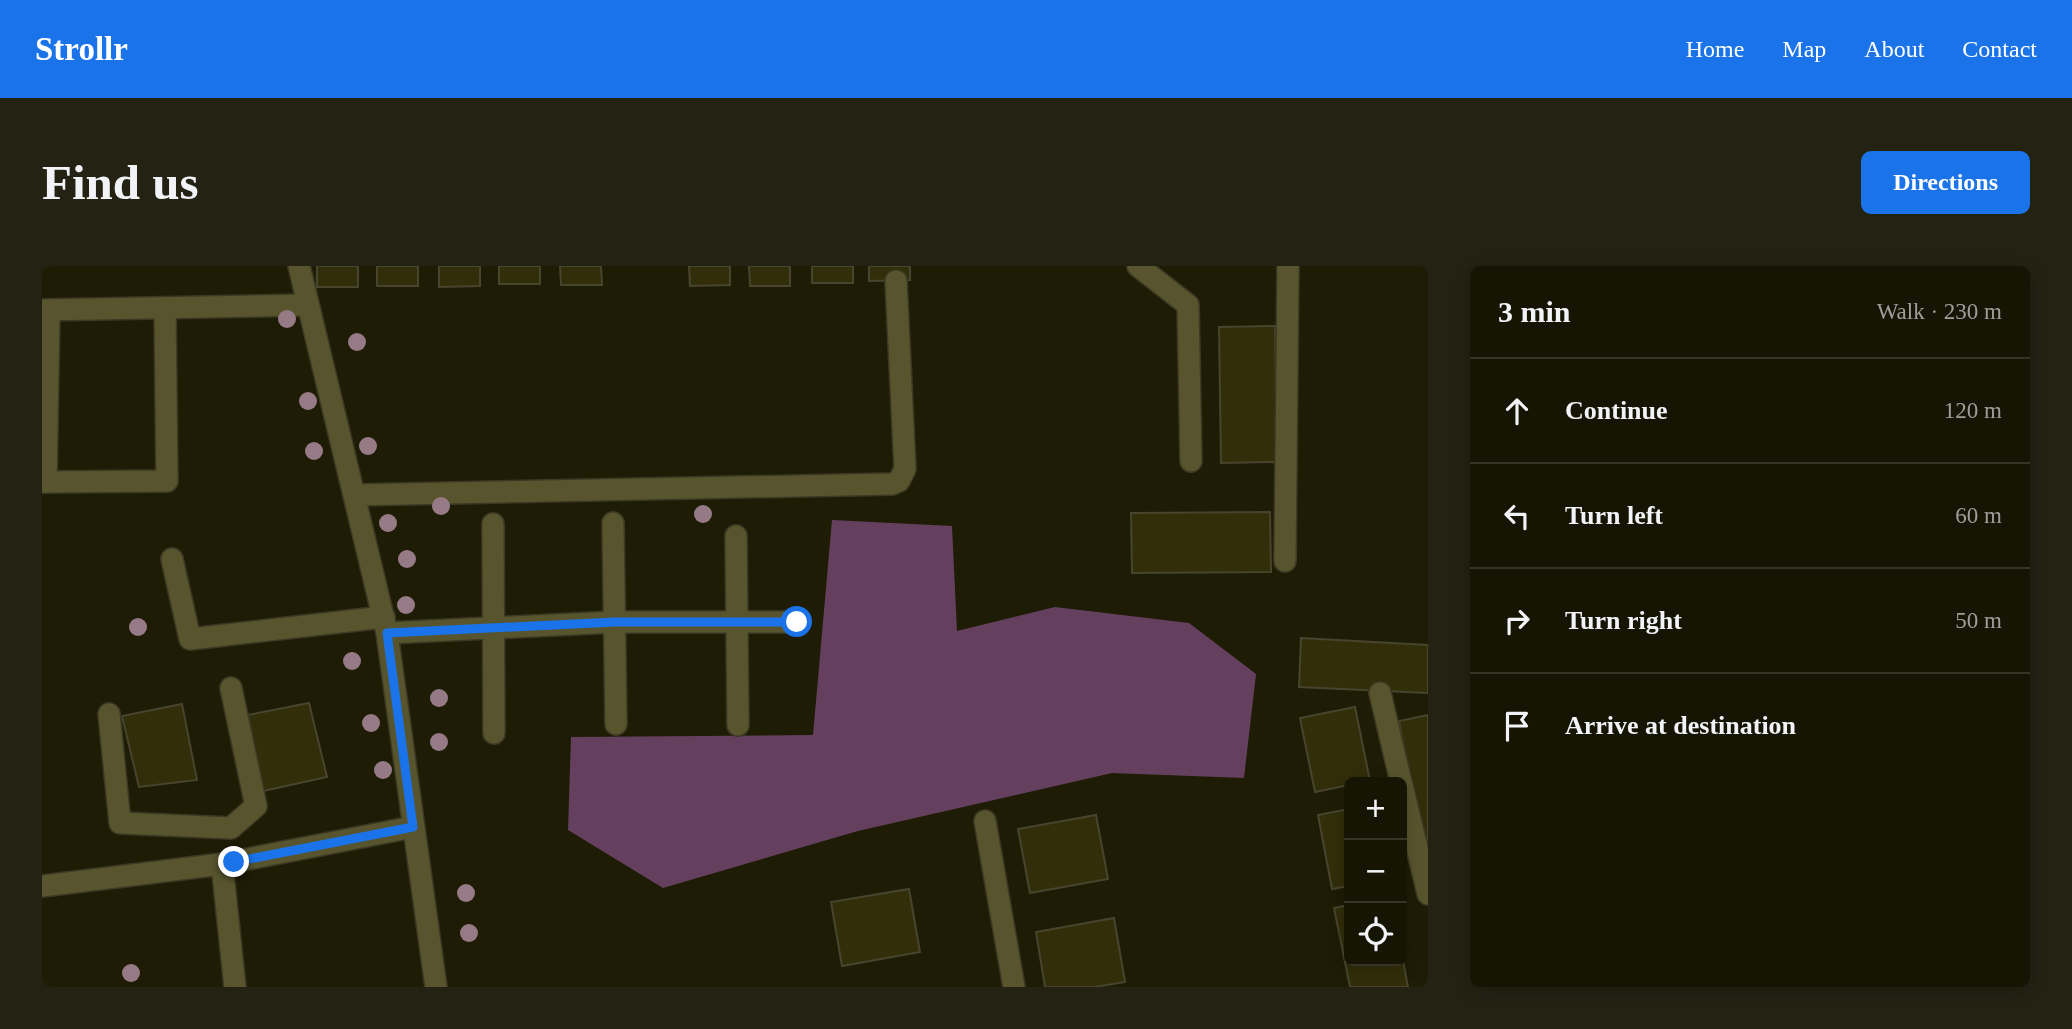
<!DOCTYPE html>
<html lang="en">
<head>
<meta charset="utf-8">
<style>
	:root { --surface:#161504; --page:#232213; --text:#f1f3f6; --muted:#9e9f9a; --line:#353426; --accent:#1a73e8 }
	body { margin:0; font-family:Georgia,serif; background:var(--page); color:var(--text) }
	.controls { position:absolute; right:21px; bottom:21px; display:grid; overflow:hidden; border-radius:10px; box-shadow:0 4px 18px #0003 }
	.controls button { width:63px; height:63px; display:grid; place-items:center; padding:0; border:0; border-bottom:2px solid var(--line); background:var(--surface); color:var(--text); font:35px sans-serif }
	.stop { position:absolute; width:21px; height:21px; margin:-16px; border:5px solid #1a73e8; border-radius:50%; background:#fff }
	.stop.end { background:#1a73e8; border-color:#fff; box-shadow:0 2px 7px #0008 }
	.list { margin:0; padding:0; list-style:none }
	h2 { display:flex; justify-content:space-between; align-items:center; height:91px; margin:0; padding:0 28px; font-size:30px }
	h2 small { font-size:23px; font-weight:400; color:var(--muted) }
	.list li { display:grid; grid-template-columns:46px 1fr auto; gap:21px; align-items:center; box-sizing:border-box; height:105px; padding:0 28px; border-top:2px solid var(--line) }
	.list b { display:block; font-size:26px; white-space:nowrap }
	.list em { font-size:23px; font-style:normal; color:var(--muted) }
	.icon { flex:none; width:38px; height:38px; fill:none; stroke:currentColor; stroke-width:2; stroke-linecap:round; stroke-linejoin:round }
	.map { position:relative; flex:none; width:1386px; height:721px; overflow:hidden; border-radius:10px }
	header { display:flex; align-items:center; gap:42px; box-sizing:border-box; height:98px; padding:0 35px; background:var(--accent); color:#fff }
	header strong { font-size:33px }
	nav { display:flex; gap:38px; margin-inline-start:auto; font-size:24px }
	.intro { display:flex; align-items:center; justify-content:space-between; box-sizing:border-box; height:168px; padding:0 42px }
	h1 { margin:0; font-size:49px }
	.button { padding:18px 32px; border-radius:10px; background:var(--accent); color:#fff; font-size:24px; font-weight:700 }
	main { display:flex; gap:42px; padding:0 42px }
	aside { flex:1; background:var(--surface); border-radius:10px; box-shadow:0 4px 18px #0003 }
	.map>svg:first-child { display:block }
	.forest { fill:#64405e }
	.building { fill:#322e0a; stroke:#47452d; stroke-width:2 }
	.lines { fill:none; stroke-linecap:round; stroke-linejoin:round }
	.minor-casing { stroke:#3b3923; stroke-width:24 }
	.minor { stroke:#58552e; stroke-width:21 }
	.tree { fill:#967a86 }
	.route { stroke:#1a73e8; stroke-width:9 }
</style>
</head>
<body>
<header>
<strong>Strollr</strong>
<nav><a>Home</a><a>Map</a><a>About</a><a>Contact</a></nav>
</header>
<div class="intro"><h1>Find us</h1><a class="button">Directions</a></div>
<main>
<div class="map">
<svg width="1386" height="721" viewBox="0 0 1386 721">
	<rect width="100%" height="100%" fill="#1e1c05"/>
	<path class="forest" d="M 790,254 L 910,260 L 915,365 L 1013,341 L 1147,357 L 1214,408 L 1202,512 L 1070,507 L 816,565 L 621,622 L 526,564 L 529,471 L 771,469 Z"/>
	<g class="building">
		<rect x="275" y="0" width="41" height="21"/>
		<rect x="335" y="0" width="41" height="20"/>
		<path d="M 397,0 L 438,0 L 438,20 L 397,21 Z"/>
		<rect x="457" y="0" width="41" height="18"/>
		<path d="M 518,0 L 559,0 L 560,19 L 519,19 Z"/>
		<path d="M 647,0 L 688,0 L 688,19 L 648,20 Z"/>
		<path d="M 707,0 L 748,0 L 748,20 L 708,20 Z"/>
		<rect x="770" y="0" width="41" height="17"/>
		<path d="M 827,0 L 868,0 L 868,14 L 827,15 Z"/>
		<path d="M 1233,60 L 1235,196 L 1179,197 L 1177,61 Z"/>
		<path d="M 1228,246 L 1229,306 L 1090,307 L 1089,247 Z"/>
		<path d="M 1259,372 L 1386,379 L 1386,427 L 1257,421 Z"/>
		<path d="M 267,437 L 285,511 L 221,525 L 206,449 Z"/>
		<path d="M 140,438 L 155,514 L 97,521 L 80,450 Z"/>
		<path d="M 1313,441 L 1328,515 L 1307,516 L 1307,519 L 1273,526 L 1258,452 Z"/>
		<path d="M 1386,449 L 1386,587 L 1382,587 L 1357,455 Z"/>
		<path d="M 1307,543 L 1307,620 L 1290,623 L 1276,549 Z"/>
		<path d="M 1054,549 L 1066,613 L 988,627 L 976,563 Z"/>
		<path d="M 867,623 L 878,686 L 800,700 L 789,636 Z"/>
		<path d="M 1307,639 L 1307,695 L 1360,695 L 1360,689 L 1366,721 L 1308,721 L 1292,642 Z"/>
		<path d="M 1072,652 L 1083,716 L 1053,721 L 1003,721 L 994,666 Z"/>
	</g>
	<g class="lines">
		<g class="minor-casing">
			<g id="minor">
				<path d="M 257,0 L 345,367 L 394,721"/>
				<path d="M 1096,0 L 1146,39 L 1149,195"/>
				<path d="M 0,44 L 266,39"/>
				<path d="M 0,216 L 125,215 L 123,42"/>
				<path d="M 4,216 L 7,44"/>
				<path d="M 312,229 L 850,218 L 857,215 L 863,203 L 854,15"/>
				<path d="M 571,257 L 574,458"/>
				<path d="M 451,258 L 452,467"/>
				<path d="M 694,270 L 696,459"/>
				<path d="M 130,293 L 148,373 L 342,351"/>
				<path d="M 1243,295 L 1246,0"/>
				<path d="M 345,367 L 573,356 L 755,356"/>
				<path d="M 1338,427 L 1359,516"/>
				<path d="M 67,448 L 78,557 L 189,562 L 214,540 L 189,422"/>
				<path d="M 1360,519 L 1386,628"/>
				<path d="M 943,555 L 972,721"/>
				<path d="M 180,598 L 193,721"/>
				<path d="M 0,620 L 180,598 L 371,561"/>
			</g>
		</g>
		<use href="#minor" class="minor"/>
	</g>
	<g class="tree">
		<circle cx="245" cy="53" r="9"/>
		<circle cx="315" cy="76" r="9"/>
		<circle cx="266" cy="135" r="9"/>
		<circle cx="326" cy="180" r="9"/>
		<circle cx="272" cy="185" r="9"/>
		<circle cx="399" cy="240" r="9"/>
		<circle cx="661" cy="248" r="9"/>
		<circle cx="346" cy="257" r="9"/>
		<circle cx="365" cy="293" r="9"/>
		<circle cx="364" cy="339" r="9"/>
		<circle cx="96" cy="361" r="9"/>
		<circle cx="310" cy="395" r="9"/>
		<circle cx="397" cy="432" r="9"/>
		<circle cx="329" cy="457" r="9"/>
		<circle cx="397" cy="476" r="9"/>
		<circle cx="341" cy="504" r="9"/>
		<circle cx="424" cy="627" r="9"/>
		<circle cx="427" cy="667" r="9"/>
		<circle cx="89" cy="707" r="9"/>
	</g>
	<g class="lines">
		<path class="route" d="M 192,596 L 371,561 L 345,367 L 573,356 L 755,356"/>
	</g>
</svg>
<div class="controls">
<button>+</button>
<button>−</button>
<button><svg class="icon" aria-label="locate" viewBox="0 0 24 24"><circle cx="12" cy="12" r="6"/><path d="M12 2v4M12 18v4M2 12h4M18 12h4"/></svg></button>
</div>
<div class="stop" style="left:755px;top:356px"></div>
<div class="stop end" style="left:192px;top:596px"></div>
</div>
<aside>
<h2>3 min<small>Walk · 230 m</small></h2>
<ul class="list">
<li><svg class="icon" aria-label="ahead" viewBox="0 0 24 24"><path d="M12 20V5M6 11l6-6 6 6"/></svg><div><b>Continue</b></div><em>120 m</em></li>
<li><svg class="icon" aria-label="left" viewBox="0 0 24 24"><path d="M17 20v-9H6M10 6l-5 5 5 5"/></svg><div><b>Turn left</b></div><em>60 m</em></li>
<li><svg class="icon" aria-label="right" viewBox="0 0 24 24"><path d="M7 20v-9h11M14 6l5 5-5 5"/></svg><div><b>Turn right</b></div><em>50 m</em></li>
<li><svg class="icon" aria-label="arrive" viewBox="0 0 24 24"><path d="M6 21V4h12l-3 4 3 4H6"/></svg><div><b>Arrive at destination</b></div></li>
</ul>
</aside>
</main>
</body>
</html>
